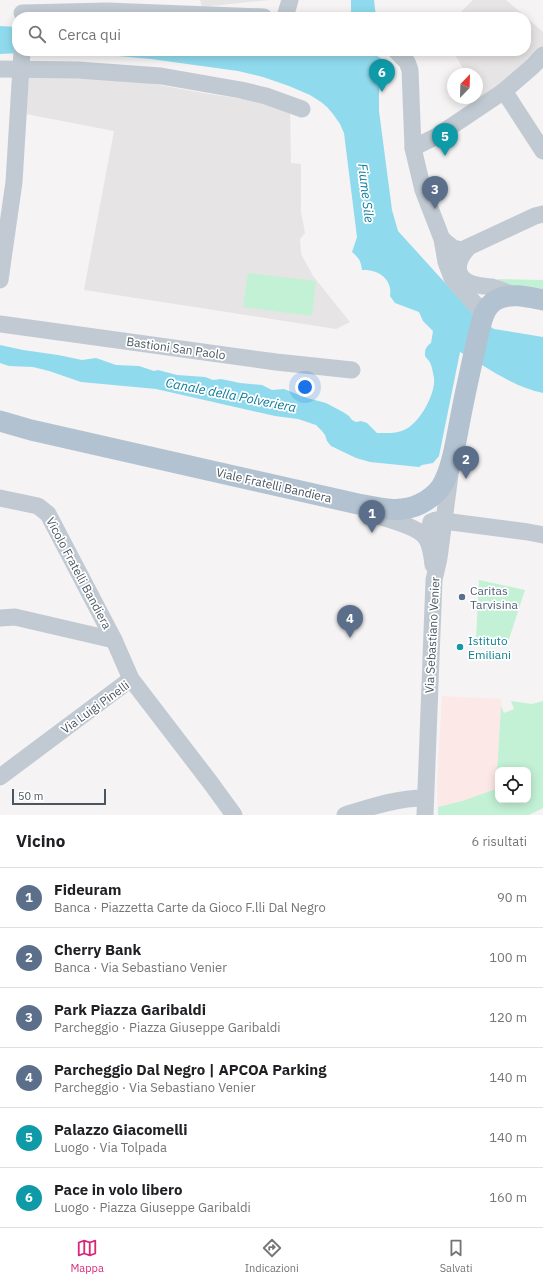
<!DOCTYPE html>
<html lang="it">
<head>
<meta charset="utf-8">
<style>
	:root { --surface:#fff; --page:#f6f6f6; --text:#202124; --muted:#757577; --line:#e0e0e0; --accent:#db2777 }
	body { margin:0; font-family:"IBM Plex Sans",sans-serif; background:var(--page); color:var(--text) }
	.controls { position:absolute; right:12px; bottom:12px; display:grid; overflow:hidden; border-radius:8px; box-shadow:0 2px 10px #0003 }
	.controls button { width:36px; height:36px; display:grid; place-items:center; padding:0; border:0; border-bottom:1px solid var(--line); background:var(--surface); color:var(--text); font:20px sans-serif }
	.compass { position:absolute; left:447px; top:68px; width:36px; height:36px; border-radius:50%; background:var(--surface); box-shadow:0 2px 10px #0003; rotate:23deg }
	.scale { position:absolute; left:12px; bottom:10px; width:94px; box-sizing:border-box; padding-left:4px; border:2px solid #4a5661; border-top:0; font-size:11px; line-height:14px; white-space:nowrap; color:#4a5661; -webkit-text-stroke:3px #fff; paint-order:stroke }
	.you { position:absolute; left:305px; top:387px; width:14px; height:14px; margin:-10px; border:3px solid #fff; border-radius:50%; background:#1a73e8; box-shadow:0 0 0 6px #1a73e833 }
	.badge { display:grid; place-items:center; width:26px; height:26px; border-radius:50%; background:var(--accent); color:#fff; font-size:13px; font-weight:700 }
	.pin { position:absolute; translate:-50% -33px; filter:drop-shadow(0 1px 2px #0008) }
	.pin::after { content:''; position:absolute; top:21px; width:14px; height:12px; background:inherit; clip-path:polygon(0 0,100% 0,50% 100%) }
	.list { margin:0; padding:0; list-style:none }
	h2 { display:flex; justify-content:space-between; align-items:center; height:52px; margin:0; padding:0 16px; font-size:17px }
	h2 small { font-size:13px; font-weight:400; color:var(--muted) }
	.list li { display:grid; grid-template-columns:26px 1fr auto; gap:12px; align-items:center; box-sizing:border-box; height:60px; padding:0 16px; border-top:1px solid var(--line) }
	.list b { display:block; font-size:15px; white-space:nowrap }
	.list p { margin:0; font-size:13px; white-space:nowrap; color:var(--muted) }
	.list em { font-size:13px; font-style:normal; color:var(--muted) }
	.icon { flex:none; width:22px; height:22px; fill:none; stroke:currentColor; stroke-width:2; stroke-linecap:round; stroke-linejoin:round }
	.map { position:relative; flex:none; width:543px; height:815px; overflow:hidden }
	.search { position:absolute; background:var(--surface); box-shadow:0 2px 10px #0003; left:12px; right:12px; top:12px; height:44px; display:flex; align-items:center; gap:10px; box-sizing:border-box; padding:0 14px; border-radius:16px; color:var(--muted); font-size:15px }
	.sheet { height:412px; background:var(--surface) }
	nav { display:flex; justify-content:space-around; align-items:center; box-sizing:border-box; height:56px; border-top:1px solid var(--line); background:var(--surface); font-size:11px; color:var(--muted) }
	nav a { display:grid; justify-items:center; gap:2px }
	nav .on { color:var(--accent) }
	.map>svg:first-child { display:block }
	.education { fill:#e6e4e5 }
	.medical { fill:#fce8e6 }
	.green { fill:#c3f1d5; fill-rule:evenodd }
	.water { fill:#90daee }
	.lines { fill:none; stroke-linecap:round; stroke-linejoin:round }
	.minor { stroke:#c1cad2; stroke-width:17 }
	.major { stroke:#b3c2d1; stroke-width:21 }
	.service-dot { fill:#5c6f8a; stroke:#fff; stroke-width:1.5 }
	.culture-dot { fill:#0f9aa8; stroke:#fff; stroke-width:1.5 }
	.labels { text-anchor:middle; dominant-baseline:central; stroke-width:3.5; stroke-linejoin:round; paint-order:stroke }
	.street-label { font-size:12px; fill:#4a5661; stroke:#fff }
	.service-label { font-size:12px; fill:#4e5e75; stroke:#fff; text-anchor:start }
	.culture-label { font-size:12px; fill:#0d838f; stroke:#fff; text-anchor:start }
	.water-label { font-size:13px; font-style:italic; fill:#0c7c9b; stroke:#fff }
</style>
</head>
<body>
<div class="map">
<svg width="543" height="815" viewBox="0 0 543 815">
	<rect width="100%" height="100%" fill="#f5f3f3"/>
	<g class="education">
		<path d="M 200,0 L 269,0 L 202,7 Z"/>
		<path d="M 473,0 L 506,0 L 526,17 L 456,17 Z"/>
		<path d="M 526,17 L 543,32 L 543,49 L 503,84 L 481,98 L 477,92 L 477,74 L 466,74 L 456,56 L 461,53 L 460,51 L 526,51 Z"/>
		<path d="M 29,77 L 132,80 L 203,93 L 290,106 L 291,163 L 301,164 L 301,212 L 305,233 L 300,239 L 301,254 L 313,276 L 350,322 L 336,329 L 84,290 L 114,131 L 26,114 Z"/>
	</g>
	<path class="medical" d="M 442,696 L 501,699 L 501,706 L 496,789 L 462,801 L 438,807 L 437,786 Z"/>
	<g class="green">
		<path d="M 248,273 L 316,281 L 312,316 L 243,307 Z"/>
		<path d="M 497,279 L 543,280 L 543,294 L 517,289 Z"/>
		<path d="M 479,580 L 525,590 L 508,642 L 476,640 Z"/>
		<path d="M 511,701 L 532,704 L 543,701 L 543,808 L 529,815 L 438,815 L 438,807 L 462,801 L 496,789 L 501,706 L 504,713 L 514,709 ZM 498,770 L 528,770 L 528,800 L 498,800 Z"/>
	</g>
	<g class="water">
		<path d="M 351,0 L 374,0 L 376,17 L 351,17 Z"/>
		<path d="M 0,26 L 17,27 L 17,51 L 359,51 L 374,54 L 382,59 L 383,65 L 379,92 L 379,111 L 392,210 L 398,231 L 476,317 L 494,329 L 543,337 L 543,393 C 513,387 487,367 460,352 L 439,456 L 433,463 L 422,465 L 419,467 L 370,462 L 356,458 L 331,446 L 327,441 L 325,435 L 322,431 L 316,425 L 298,419 L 275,416 L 156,389 L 81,382 L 49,371 L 33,367 L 9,366 L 0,363 L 0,345 L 23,350 L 58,355 L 82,360 L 96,358 L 116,365 L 139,366 L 154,371 L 158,370 L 177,375 L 205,377 L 213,380 L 221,379 L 240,383 L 262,385 L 272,390 L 284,389 L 307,398 L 326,403 L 343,412 L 349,416 L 352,420 L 356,422 L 361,421 L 367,423 L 377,433 C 386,433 396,434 404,430 C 419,424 436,394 434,378 C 433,373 432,365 429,361 C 427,358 424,357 425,353 C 425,348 428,345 431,343 L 433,331 L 423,321 L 419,312 L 395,303 L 390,296 C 393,279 378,269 362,270 C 361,261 359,258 352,252 L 357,237 L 344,133 L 340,124 L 333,114 L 327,107 L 321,102 L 310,95 L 289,86 L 263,77 L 238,71 L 151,59 L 74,52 L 40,52 L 0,54 Z"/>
	</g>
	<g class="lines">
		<g class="minor">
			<path d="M 22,13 L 107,11 L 264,17"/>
			<path d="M 285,17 L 290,0"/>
			<path d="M 396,51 L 407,62 L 410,70 L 413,148 L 423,190 L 442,239 L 446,262 L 452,278 L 484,314"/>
			<path d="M 0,69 L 78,70 L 161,76 L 241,90 L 266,96 L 302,109"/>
			<path d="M 504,91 L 543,151"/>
			<path d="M 413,148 L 437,136 L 504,91 L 533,66 L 543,55"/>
			<path d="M 442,239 L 453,248 L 462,250 L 535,216 L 543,214"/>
			<path d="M 467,249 C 457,260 453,276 470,283 C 477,286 485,286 492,287 C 500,289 508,293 516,296"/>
			<path d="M 0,280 L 14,182 L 22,51"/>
			<path d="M 0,324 L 276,362 L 352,370"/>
			<path d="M 0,498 L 38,506 L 48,514 L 114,640 L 131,679 L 210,782 L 234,815"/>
			<path d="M 366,513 C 381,517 418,526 426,538 C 431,545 432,556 433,565"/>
			<path d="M 427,538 L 431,522 L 436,520 L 528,532 L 543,535"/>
			<path d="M 0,618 L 15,617 L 114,640"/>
			<path d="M 0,777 L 131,679"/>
			<path d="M 345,815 C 371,807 397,798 425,798"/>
			<path d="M 425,815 L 434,580 L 439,558 L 450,475"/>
		</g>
		<path class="major" d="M 0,421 L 31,430 L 358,504 C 379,508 400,514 420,504 C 428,500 436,494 441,487 C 452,470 456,440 460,420 C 465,393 471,367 477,340 C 481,326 482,308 496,300 C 510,292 528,297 543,300"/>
	</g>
	<circle class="service-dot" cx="462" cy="597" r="4"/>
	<circle class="culture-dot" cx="460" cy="647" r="4"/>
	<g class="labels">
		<g class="street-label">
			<text transform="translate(176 348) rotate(8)">Bastioni San Paolo</text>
			<text transform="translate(274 485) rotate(13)">Viale Fratelli Bandiera</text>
			<text transform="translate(79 573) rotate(62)">Vicolo Fratelli Bandiera</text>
			<text transform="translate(432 635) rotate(-87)">Via Sebastiano Venier</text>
			<text transform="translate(95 707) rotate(-36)">Via Luigi Pinelli</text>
		</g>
		<g class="service-label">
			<text x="470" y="590">Caritas<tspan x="470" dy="14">Tarvisina</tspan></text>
		</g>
		<g class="culture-label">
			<text x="468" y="640">Istituto<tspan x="468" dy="14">Emiliani</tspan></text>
		</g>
		<g class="water-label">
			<text transform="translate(366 193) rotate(83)">Fiume Sile</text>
			<text transform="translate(231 395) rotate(11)">Canale della Polveriera</text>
		</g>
	</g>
</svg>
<div class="controls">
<button><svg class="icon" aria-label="locate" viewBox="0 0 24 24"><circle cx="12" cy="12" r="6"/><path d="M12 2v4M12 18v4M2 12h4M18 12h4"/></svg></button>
</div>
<svg class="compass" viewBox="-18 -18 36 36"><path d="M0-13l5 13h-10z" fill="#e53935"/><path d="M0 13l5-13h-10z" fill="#757577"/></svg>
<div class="scale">50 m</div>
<div class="you"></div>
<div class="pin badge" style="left:372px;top:533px;background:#5c6f8a">1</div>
<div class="pin badge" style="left:466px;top:479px;background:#5c6f8a">2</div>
<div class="pin badge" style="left:435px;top:209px;background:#5c6f8a">3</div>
<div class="pin badge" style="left:350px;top:638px;background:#5c6f8a">4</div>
<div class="pin badge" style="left:445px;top:156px;background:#0f9aa8">5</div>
<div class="pin badge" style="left:382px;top:92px;background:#0f9aa8">6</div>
<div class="search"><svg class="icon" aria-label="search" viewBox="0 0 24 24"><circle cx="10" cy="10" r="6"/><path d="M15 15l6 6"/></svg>Cerca qui</div>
</div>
<section class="sheet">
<h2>Vicino<small>6 risultati</small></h2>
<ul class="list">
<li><span class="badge" style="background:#5c6f8a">1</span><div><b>Fideuram</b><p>Banca · Piazzetta Carte da Gioco F.lli Dal Negro</p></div><em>90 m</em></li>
<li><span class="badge" style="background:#5c6f8a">2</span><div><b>Cherry Bank</b><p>Banca · Via Sebastiano Venier</p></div><em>100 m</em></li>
<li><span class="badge" style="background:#5c6f8a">3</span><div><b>Park Piazza Garibaldi</b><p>Parcheggio · Piazza Giuseppe Garibaldi</p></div><em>120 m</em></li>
<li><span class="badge" style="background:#5c6f8a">4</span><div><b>Parcheggio Dal Negro | APCOA Parking</b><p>Parcheggio · Via Sebastiano Venier</p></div><em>140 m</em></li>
<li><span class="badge" style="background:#0f9aa8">5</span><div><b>Palazzo Giacomelli</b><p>Luogo · Via Tolpada</p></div><em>140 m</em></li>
<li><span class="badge" style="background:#0f9aa8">6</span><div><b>Pace in volo libero</b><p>Luogo · Piazza Giuseppe Garibaldi</p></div><em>160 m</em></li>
</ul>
</section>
<nav>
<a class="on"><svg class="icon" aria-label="map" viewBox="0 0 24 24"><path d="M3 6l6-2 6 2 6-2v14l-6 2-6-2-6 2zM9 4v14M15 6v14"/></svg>Mappa</a>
<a><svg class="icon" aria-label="directions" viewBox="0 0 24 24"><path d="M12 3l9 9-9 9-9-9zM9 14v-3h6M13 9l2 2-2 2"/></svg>Indicazioni</a>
<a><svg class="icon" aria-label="saved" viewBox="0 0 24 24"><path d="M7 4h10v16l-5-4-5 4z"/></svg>Salvati</a>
</nav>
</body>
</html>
